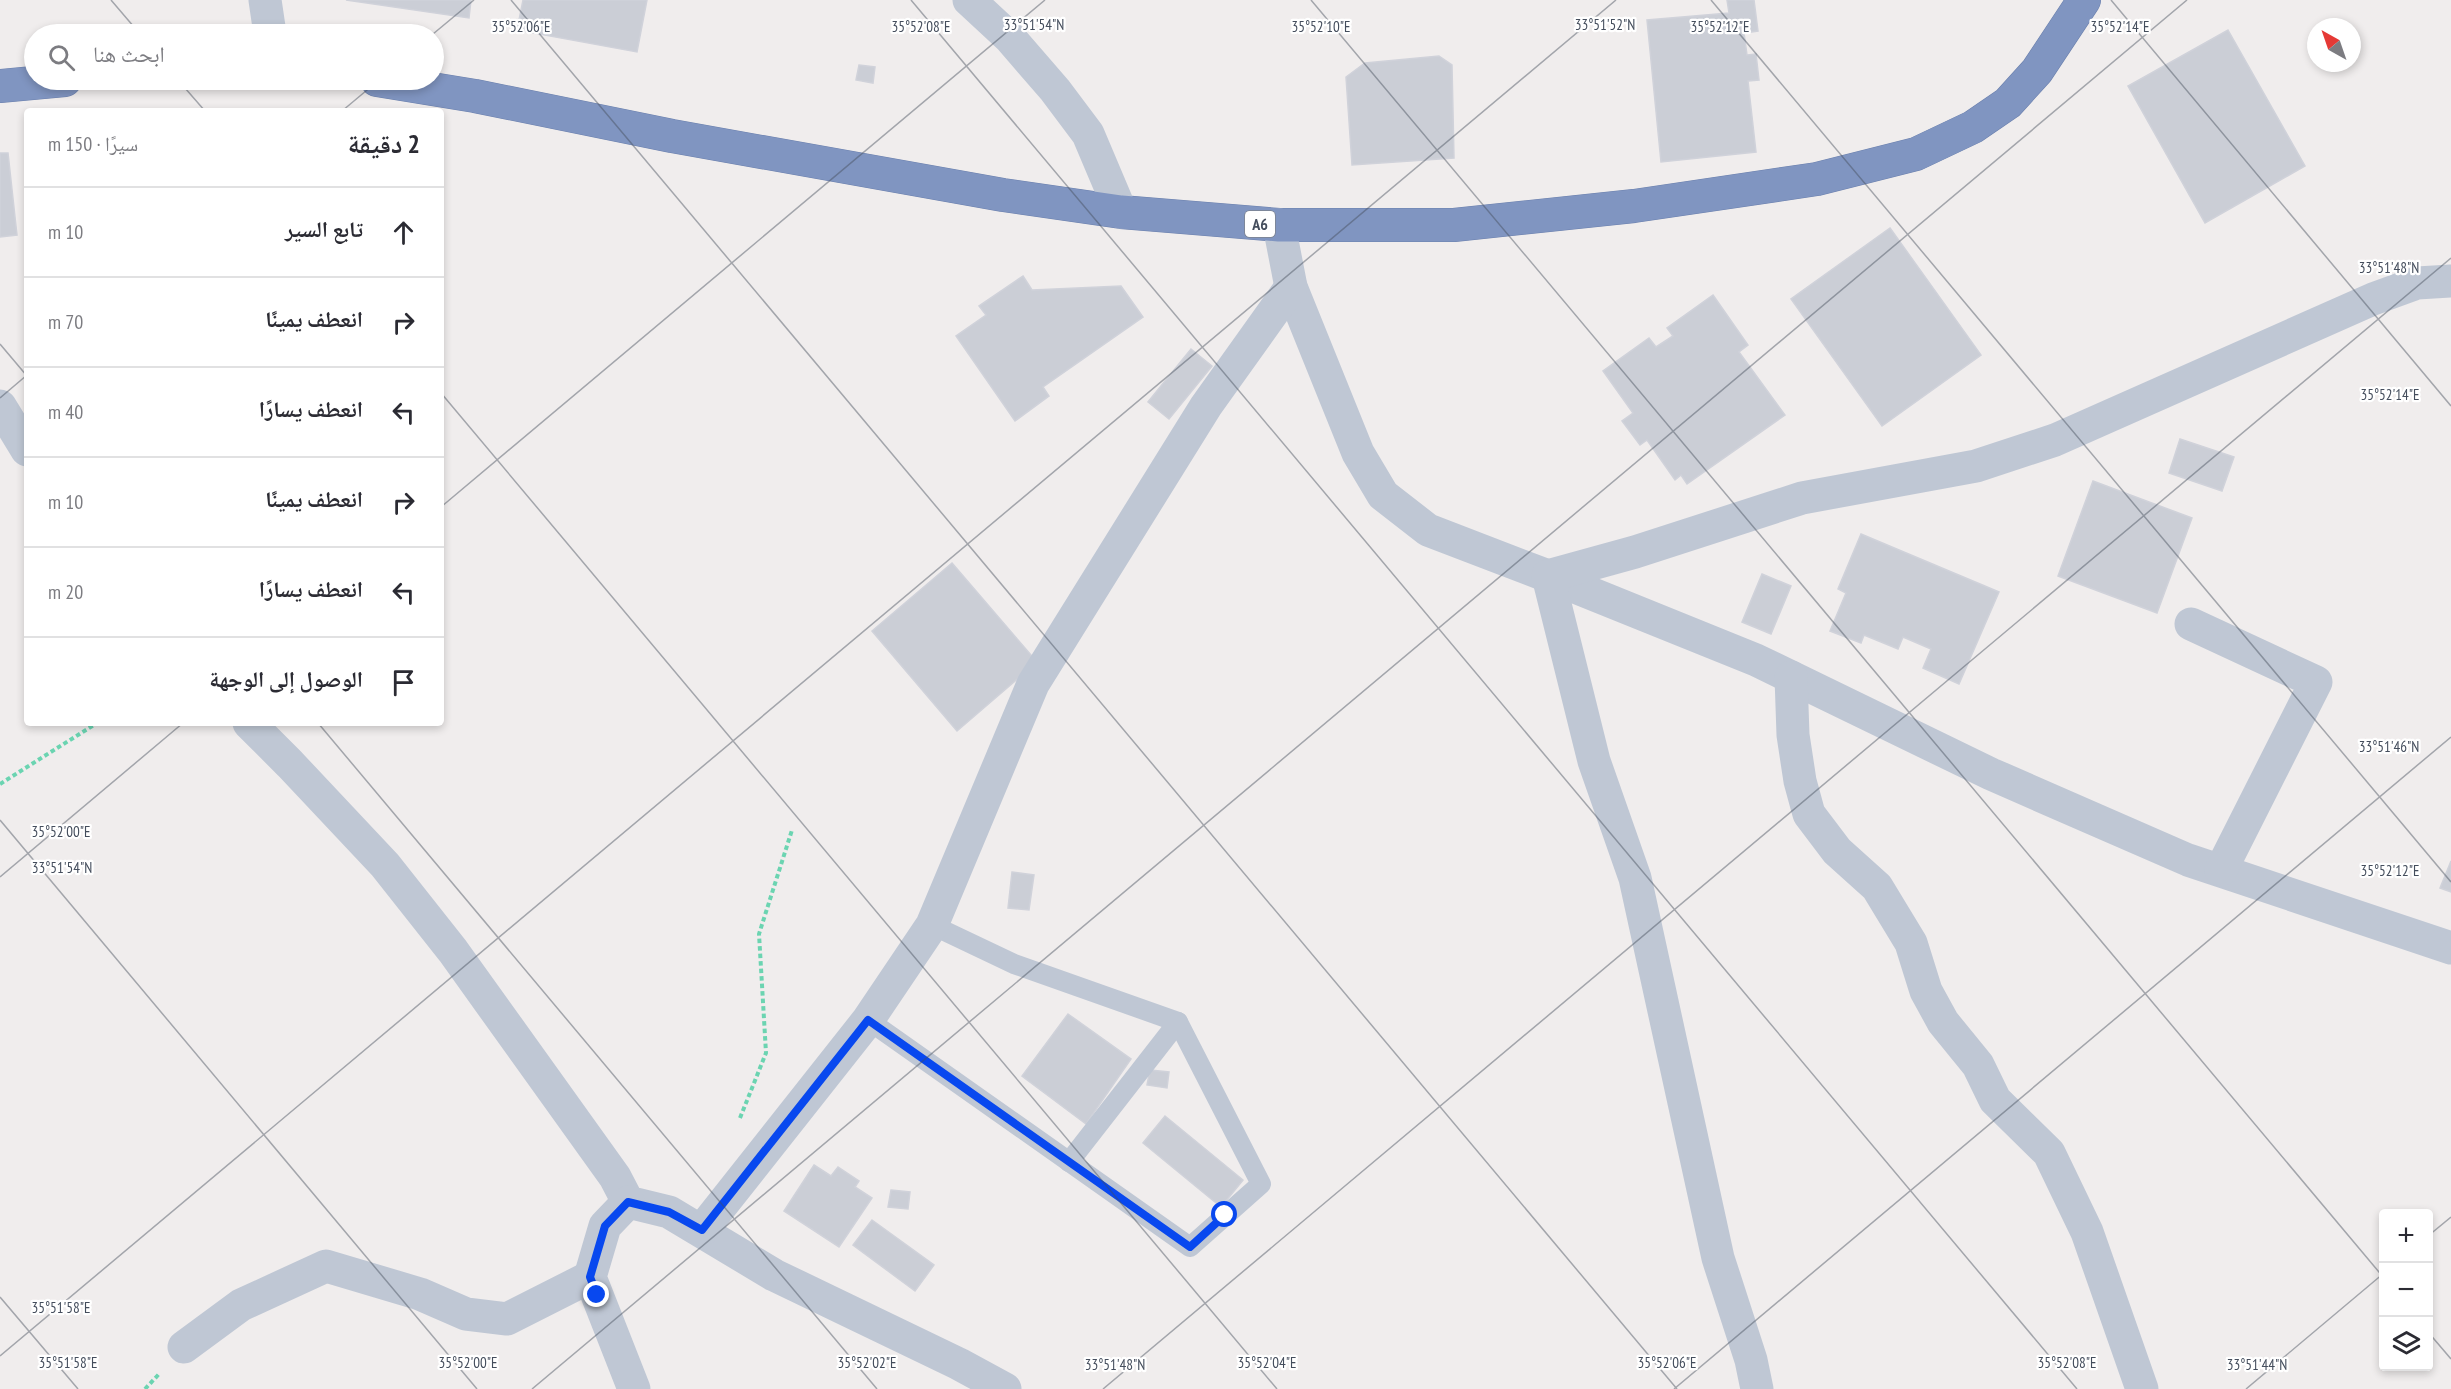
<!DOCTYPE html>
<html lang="ar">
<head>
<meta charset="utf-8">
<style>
	:root { --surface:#fff; --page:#f2f2f3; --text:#2b2b33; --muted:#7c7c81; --line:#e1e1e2 }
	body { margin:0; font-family:"PT Sans Narrow","Noto Naskh Arabic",sans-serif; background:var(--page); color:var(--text); direction:rtl }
	.controls { position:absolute; right:18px; bottom:18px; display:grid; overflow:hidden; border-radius:6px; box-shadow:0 3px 9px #0003 }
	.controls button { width:54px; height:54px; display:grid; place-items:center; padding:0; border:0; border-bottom:2px solid var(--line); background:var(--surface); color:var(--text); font:30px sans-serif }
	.compass { position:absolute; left:2307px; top:18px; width:54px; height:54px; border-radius:50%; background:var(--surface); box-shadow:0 3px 9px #0003; rotate:320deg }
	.stop { position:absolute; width:18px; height:18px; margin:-14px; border:4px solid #0848ef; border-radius:50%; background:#fff }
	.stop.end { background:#0848ef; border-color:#fff; box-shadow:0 2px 6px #0008 }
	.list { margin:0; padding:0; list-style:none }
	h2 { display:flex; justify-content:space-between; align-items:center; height:78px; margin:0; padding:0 24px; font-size:26px }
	h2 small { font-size:20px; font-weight:400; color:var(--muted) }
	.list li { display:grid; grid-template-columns:39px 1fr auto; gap:18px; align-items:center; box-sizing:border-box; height:90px; padding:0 24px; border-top:2px solid var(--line) }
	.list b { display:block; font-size:22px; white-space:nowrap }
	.list em { font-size:20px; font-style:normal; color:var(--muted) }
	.icon { flex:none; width:33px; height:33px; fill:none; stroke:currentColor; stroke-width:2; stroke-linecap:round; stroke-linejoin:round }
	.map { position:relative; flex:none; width:2451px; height:1389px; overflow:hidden; direction:ltr }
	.search { position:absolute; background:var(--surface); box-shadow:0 3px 9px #0003; left:24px; top:24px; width:420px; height:66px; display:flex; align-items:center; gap:15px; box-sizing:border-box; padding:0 21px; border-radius:33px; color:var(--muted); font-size:22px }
	.panel { position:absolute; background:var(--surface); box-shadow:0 3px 9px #0003; left:24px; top:108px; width:420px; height:618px; border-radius:6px; direction:rtl }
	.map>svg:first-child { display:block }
	.building { fill:#cbced6; stroke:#d0d2da; stroke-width:1.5 }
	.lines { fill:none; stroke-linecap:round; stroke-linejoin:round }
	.highway-casing { stroke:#6b80ad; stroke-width:34 }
	.path { stroke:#6bd4b1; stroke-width:4; stroke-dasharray:4.5 3; stroke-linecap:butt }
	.lane { stroke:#bfc7d4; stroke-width:20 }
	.street { stroke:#bfc7d4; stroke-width:33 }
	.highway { stroke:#8095c1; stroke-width:33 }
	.route { stroke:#0848ef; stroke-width:8 }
	.ticks { fill:none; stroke:#444d5c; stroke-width:1.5; stroke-opacity:0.45 }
	.labels { text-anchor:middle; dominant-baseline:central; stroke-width:4.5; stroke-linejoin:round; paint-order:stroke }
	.shield { fill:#fff; stroke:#7c828d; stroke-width:1.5 }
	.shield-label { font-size:16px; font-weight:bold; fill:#444d5c }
	.ticks-label { font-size:15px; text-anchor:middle; fill:#444d5c; stroke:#fff; stroke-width:4.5; stroke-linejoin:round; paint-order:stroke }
</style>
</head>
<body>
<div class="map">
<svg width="2451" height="1389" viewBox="0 0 2451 1389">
	<rect width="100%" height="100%" fill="#f0eded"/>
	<g class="building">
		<path d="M 346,0 L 471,0 L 469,18 Z"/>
		<path d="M 523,0 L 647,0 L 637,52 L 517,30 Z"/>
		<path d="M 1727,0 L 1754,0 L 1758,31 L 1744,33 L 1747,55 L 1756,54 L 1759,80 L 1748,81 L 1756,152 L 1661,162 L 1647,20 L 1729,13 Z"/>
		<path d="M 2228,30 L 2305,166 L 2205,223 L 2128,86 Z"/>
		<path d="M 1439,56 L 1452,65 L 1454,158 L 1352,165 L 1346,77 L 1365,63 Z"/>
		<path d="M 859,65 L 875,67 L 873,83 L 856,80 Z"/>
		<path d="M 0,153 L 8,153 L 17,235 L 0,237 Z"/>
		<path d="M 1890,228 L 1981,355 L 1882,426 L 1791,299 Z"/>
		<path d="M 1023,276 L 1032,290 L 1121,286 L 1143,317 L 1043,387 L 1049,396 L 1015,421 L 956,336 L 986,315 L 979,306 Z"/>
		<path d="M 1713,295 L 1748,345 L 1739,352 L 1785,415 L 1687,484 L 1681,475 L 1675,480 L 1647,440 L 1640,445 L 1622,421 L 1633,413 L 1603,371 L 1649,338 L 1656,347 L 1673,336 L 1667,328 Z"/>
		<path d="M 1191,349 L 1212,366 L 1169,419 L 1148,402 Z"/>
		<path d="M 2180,439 L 2234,457 L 2222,491 L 2169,473 Z"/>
		<path d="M 2093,481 L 2192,518 L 2157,613 L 2058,576 Z"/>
		<path d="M 1861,534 L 1999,592 L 1959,684 L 1923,668 L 1931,649 L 1903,637 L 1898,649 L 1864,635 L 1861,643 L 1830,631 L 1846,593 L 1838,589 Z"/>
		<path d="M 952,563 L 1037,662 L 957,731 L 872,631 Z"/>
		<path d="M 1762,574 L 1791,586 L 1771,634 L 1742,622 Z"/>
		<path d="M 2451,861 L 2451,892 L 2440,888 Z"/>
		<path d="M 1012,872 L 1034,875 L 1029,910 L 1008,908 Z"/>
		<path d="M 1068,1014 L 1131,1059 L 1086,1124 L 1022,1076 Z"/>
		<path d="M 1150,1070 L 1169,1072 L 1167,1088 L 1147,1085 Z"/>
		<path d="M 1165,1116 L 1243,1180 L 1221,1207 L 1143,1143 Z"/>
		<path d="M 814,1165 L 831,1176 L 838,1167 L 859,1181 L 855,1187 L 872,1198 L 839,1247 L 784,1211 Z"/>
		<path d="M 891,1190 L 910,1192 L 908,1209 L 888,1207 Z"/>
		<path d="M 872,1220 L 934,1265 L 915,1291 L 853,1245 Z"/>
	</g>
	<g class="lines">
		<g class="highway-casing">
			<g id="highway">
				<path d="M 377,80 L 475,96 L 672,136 L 1003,195 L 1121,212 L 1279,225 L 1454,225 L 1634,206 L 1817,179 L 1916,154 L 1973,127 L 2008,103 L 2037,71 L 2084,0"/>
				<path d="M 0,86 L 65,80"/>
			</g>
		</g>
		<g class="path">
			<path d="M 0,784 L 97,723"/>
			<path d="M 740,1118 L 766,1053 L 759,934 L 792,830"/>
			<path d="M 145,1389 L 159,1374"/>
		</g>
		<g class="lane">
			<path d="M 868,1020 L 1190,1247 L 1261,1184 L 1178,1022 L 1014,964 L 932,925"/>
			<path d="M 1069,1162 L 1178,1022"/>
		</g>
		<g class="street">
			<path d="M 265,0 L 270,34"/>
			<path d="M 969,0 L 1010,38 L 1055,90 L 1088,134 L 1121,212"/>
			<path d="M 1279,225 L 1291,287 L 1358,453 L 1383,495 L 1428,530 L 1548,576 L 1756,660 L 1991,774 L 2188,860 L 2451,948"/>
			<path d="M 0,406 L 27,450"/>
			<path d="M 2191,624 L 2316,682 L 2221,870"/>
			<path d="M 1791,677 L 1793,735 L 1800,781 L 1809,814 L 1837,851 L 1877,887 L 1911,943 L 1926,991 L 1943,1022 L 1978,1065 L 1995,1100 L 2049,1153 L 2087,1232 L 2142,1389"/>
			<path d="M 249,723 L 290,764 L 385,865 L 453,951 L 615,1177 L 628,1202 L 669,1212 L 774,1275 L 959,1364 L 1005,1389"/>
			<path d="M 628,1202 L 605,1226 L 590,1277 L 634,1389"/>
			<path d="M 702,1230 L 868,1020 L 932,925 L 1033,684 L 1206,406 L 1291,287"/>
			<path d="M 184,1347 L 241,1305 L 326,1266 L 420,1294 L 466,1314 L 507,1319 L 590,1277"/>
			<path d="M 1757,1389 L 1751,1360 L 1718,1258 L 1635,878 L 1594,761 L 1548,576 L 1635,552 L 1802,498 L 1976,466 L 2055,440 L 2373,299 L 2417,283 L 2451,281"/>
		</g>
		<use href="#highway" class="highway"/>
	</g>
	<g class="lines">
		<path class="route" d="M 597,1295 L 590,1277 L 605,1226 L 628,1202 L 669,1212 L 702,1230 L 868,1020 L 1190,1247 L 1225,1215"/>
	</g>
	<path class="ticks" d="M 111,0 L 140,34M 511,0 L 1677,1389M 911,0 L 2077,1389M 1311,0 L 2384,1278M 1711,0 L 2451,882M 2111,0 L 2451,406M 433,34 L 474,0M 178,80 L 205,111M 342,111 L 379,80M 0,344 L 27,376M 441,393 L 1277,1389M 0,398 L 27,375M 441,507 L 1045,0M 318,723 L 877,1389M 0,820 L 477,1389M 0,877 L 183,723M 2428,1236 L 2451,1217M 0,1297 L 78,1389M 2428,1332 L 2451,1359M 0,1356 L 1616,0M 532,1389 L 2187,0M 1103,1389 L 2451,258M 1674,1389 L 2451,737M 2246,1389 L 2384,1273"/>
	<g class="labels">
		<rect class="shield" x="1245" y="211" width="30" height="26" rx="4.5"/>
		<g class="shield-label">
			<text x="1260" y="224">A6</text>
		</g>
	</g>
	<g class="ticks-label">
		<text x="1034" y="30">33°51'54"N</text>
		<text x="1605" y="30">33°51'52"N</text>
		<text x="521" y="32">35°52'06"E</text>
		<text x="921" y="32">35°52'08"E</text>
		<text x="1321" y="32">35°52'10"E</text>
		<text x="1720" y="32">35°52'12"E</text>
		<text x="2120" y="32">35°52'14"E</text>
		<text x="2389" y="273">33°51'48"N</text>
		<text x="2390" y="400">35°52'14"E</text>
		<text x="2389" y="752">33°51'46"N</text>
		<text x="61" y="837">35°52'00"E</text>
		<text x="62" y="873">33°51'54"N</text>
		<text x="2390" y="876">35°52'12"E</text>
		<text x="61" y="1313">35°51'58"E</text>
		<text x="68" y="1368">35°51'58"E</text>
		<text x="468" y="1368">35°52'00"E</text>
		<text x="867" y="1368">35°52'02"E</text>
		<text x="1267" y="1368">35°52'04"E</text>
		<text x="1667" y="1368">35°52'06"E</text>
		<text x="2067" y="1368">35°52'08"E</text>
		<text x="1115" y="1370">33°51'48"N</text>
		<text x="2257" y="1370">33°51'44"N</text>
	</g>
</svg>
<div class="controls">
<button>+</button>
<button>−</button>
<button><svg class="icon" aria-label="layers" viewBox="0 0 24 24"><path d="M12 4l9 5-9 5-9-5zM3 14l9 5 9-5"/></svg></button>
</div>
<svg class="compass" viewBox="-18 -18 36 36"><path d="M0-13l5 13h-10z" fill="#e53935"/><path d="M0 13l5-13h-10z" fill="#7c7c81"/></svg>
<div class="stop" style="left:1225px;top:1215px"></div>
<div class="stop end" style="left:597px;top:1295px"></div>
<div class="search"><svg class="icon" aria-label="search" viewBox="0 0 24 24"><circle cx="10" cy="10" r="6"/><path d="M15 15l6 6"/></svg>ابحث هنا</div>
<section class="panel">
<h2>2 دقيقة<small>سيرًا · 150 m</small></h2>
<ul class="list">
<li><svg class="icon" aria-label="ahead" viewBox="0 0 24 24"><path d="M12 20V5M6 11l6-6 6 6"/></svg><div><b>تابع السير</b></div><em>10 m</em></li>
<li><svg class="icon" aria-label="right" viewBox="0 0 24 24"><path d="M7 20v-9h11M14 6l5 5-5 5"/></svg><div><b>انعطف يمينًا</b></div><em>70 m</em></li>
<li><svg class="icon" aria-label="left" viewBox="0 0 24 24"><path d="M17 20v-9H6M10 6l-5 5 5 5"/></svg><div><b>انعطف يسارًا</b></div><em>40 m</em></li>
<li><svg class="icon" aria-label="right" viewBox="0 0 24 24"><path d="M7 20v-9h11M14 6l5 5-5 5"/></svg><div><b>انعطف يمينًا</b></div><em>10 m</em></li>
<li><svg class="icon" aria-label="left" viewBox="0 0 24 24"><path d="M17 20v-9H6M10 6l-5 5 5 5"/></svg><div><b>انعطف يسارًا</b></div><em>20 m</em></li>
<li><svg class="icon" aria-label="arrive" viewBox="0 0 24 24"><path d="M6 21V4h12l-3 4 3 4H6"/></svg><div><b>الوصول إلى الوجهة</b></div></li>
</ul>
</section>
</div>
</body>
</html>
